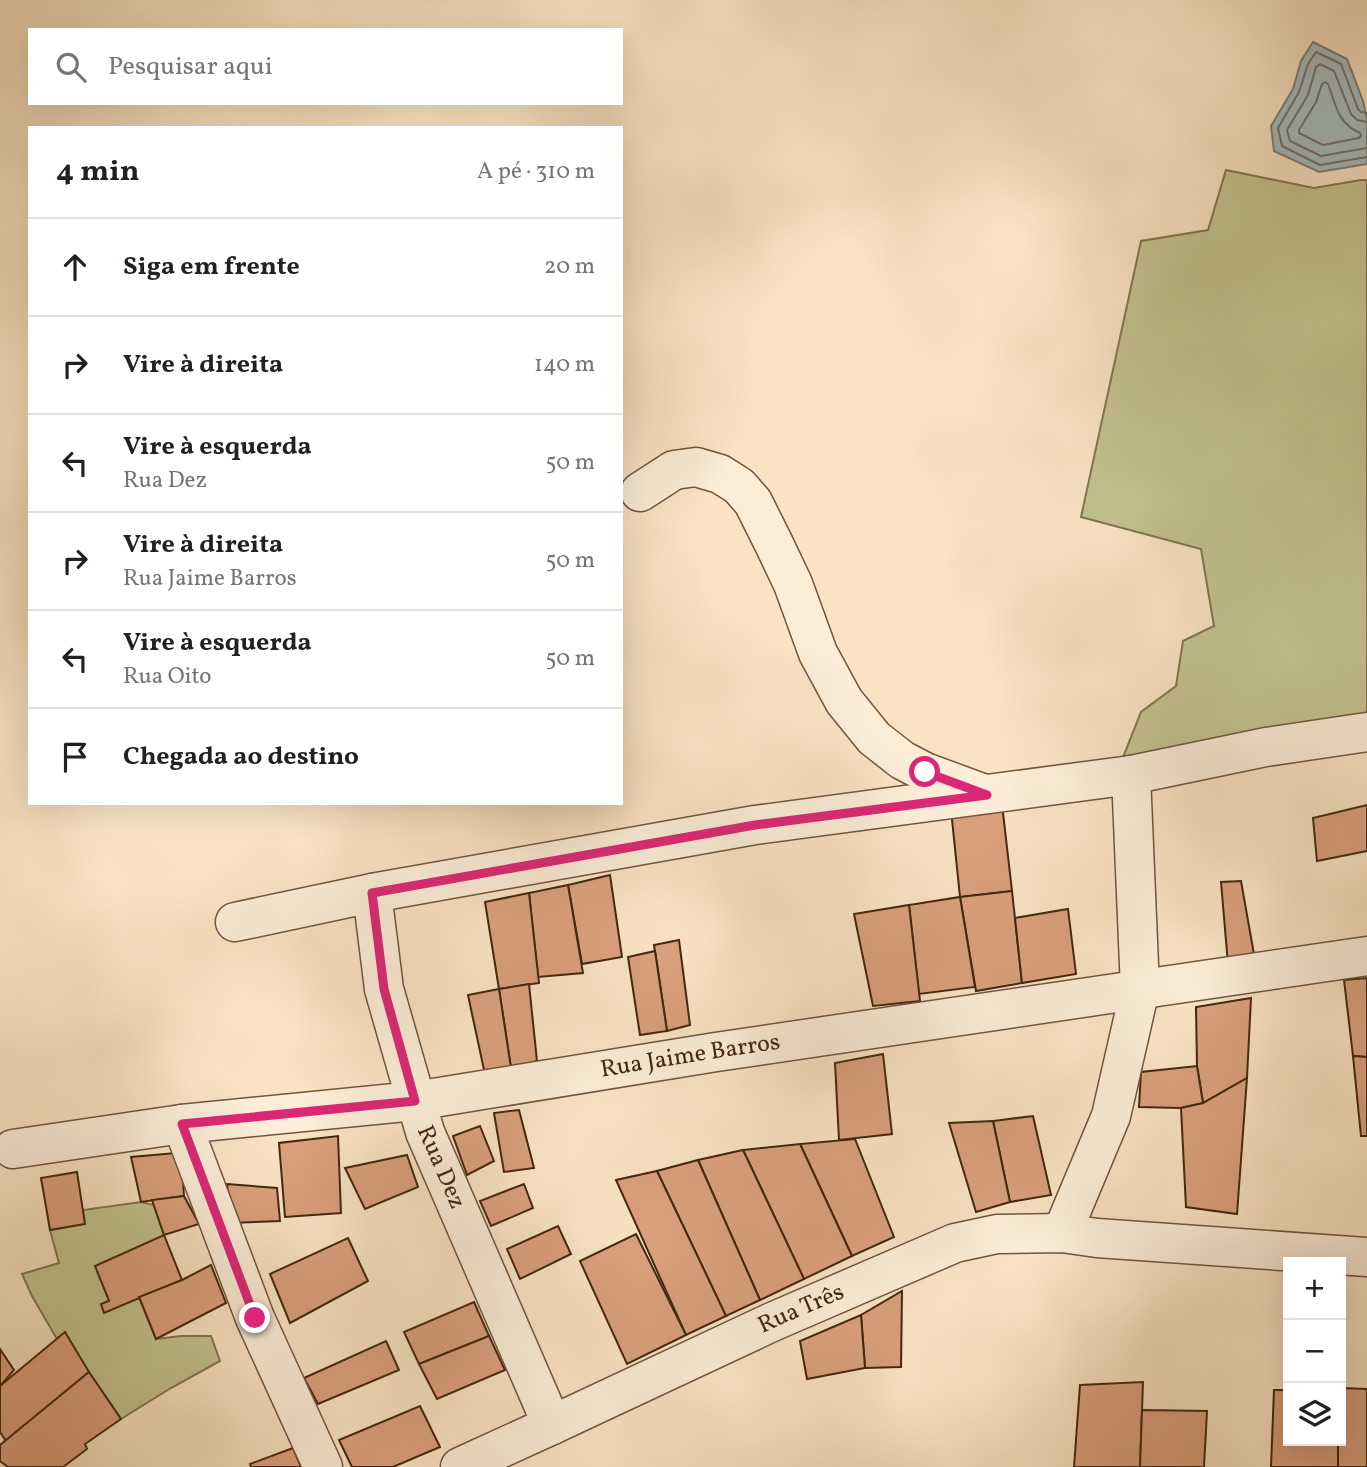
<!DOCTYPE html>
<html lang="pt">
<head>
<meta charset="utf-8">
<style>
	:root { --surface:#fff; --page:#f2f2f2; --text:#202124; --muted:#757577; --line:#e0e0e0 }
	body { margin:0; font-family:Vollkorn,serif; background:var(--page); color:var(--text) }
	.controls { position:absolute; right:21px; bottom:21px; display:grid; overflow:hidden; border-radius:0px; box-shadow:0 7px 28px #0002 }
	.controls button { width:63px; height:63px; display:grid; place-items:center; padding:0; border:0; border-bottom:2px solid var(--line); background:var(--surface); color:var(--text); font:35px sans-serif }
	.stop { position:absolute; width:21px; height:21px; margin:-16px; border:5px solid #db2777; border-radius:50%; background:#fff }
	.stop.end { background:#db2777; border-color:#fff; box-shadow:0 2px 7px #0008 }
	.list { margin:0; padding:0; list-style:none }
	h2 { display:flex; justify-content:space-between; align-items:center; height:91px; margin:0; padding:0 28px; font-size:30px }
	h2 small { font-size:23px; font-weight:400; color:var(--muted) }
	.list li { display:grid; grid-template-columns:46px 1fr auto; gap:21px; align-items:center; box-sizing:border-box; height:98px; padding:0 28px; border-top:2px solid var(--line) }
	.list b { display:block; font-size:26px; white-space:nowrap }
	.list p { margin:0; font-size:23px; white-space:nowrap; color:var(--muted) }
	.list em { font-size:23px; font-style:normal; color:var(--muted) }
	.icon { flex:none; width:38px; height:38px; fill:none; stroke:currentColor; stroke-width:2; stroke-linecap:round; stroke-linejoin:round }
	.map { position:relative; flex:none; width:1367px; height:1467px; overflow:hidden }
	.search { position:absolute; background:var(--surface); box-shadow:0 7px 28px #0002; left:28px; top:28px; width:595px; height:77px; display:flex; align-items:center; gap:18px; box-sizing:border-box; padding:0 24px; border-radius:0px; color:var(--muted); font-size:26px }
	.panel { position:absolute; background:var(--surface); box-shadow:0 7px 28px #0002; left:28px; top:126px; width:595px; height:679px; border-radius:0px }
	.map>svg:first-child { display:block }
	.green { fill:#c3c290; stroke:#827450; stroke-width:2 }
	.water { fill:#a3bbbf; stroke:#7c7f79; stroke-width:2 }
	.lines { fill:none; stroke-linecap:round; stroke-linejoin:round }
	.shore { stroke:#727067; stroke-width:2 }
	.building { fill:#da9f7d; stroke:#42260f; stroke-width:2 }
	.minor-casing { stroke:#70553c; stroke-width:41 }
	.minor { stroke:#fbedd8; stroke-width:38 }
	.route { stroke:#db2777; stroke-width:9 }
	.labels { text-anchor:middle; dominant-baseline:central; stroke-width:5; stroke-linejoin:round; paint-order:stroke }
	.street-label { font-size:24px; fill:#42260f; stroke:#fbedd8 }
</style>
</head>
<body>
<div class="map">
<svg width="1367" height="1467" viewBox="0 0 1367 1467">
	<rect width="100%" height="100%" fill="#f9e3c3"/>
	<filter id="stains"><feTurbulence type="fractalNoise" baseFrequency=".00286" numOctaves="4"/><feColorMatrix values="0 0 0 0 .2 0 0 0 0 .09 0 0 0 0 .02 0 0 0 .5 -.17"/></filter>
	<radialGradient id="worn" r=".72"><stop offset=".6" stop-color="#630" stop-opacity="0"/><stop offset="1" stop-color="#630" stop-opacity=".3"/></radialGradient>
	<g class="green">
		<path d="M 1226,170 L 1314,188 L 1361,180 L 1367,180 L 1367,721 L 1120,765 L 1141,712 L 1176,686 L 1183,641 L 1214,626 L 1201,549 L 1081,517 L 1141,241 L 1208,230 Z"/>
		<path d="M 141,1202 L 154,1205 L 164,1235 L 109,1301 L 101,1304 L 104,1313 L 139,1297 L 156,1339 L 181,1336 L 211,1336 L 220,1361 L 171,1388 L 121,1419 L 80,1359 L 65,1333 L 57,1339 L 32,1296 L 22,1274 L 59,1263 L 50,1230 L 84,1224 L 83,1210 Z"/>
	</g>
	<path class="water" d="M 1313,42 L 1347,59 L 1363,101 L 1367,119 L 1367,164 L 1319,172 L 1274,151 L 1271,126 L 1293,89 L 1301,61 Z"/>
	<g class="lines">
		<g class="shore">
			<path d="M 1325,82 L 1328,84 C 1336,105 1337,123 1360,133 L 1361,136 L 1359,138 L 1323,145 L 1299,133 L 1299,130 L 1316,102 L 1322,84 Z"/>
			<path d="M 1367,113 L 1361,112 L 1358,109 L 1341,64 L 1316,52 L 1308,64 L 1299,92 L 1278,128 L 1282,146 L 1320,165 L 1367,157"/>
			<path d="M 1367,122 L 1357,120 L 1351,114 L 1334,71 L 1320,64 L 1316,67 L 1308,95 L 1287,130 L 1290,141 L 1321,156 L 1367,148"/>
		</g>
	</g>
	<g class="building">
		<path d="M 1002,804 L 1012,891 L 960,897 L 951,810 Z"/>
		<path d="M 1367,805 L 1367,851 L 1317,861 L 1313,818 Z"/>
		<path d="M 610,875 L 622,957 L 582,964 L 568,885 Z"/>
		<path d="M 1241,881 L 1255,960 L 1228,964 L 1221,882 Z"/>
		<path d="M 568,885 L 583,973 L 538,977 L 529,893 Z"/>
		<path d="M 1012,891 L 1022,983 L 976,991 L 960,897 Z"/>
		<path d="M 529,893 L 539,983 L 499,989 L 485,902 Z"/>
		<path d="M 960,897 L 975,987 L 919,994 L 909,905 Z"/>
		<path d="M 909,905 L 920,1001 L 873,1006 L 854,914 Z"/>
		<path d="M 1068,909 L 1076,974 L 1022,983 L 1015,918 Z"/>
		<path d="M 679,940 L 690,1025 L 667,1031 L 654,945 Z"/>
		<path d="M 655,951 L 667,1031 L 640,1035 L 628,957 Z"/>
		<path d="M 1367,978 L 1367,1057 L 1353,1056 L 1344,980 Z"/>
		<path d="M 529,984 L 537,1061 L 511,1068 L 499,989 Z"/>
		<path d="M 499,989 L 511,1068 L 484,1070 L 468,995 Z"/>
		<path d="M 1251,998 L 1247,1078 L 1203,1103 L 1197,1066 L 1196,1007 Z"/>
		<path d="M 883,1054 L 892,1134 L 839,1140 L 835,1063 Z"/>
		<path d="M 1353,1056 L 1367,1057 L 1367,1136 L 1361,1136 Z"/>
		<path d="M 1197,1066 L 1203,1103 L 1181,1108 L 1139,1107 L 1141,1072 Z"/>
		<path d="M 1247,1078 L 1237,1214 L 1186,1207 L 1181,1108 L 1203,1103 Z"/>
		<path d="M 519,1110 L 534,1168 L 504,1172 L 494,1113 Z"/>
		<path d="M 1033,1116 L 1051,1195 L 1010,1202 L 993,1121 Z"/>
		<path d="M 993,1121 L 1010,1202 L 976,1212 L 949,1123 Z"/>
		<path d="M 480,1126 L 494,1161 L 467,1175 L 453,1136 Z"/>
		<path d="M 338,1136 L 341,1213 L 285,1217 L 279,1143 Z"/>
		<path d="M 855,1139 L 894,1237 L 852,1256 L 800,1144 Z"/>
		<path d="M 800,1144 L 852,1256 L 804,1279 L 743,1150 Z"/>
		<path d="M 743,1150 L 804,1279 L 760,1300 L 698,1160 Z"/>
		<path d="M 176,1153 L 183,1181 L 184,1196 L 141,1202 L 131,1157 Z"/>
		<path d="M 407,1155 L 418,1187 L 365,1209 L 345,1168 Z"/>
		<path d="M 698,1160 L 760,1300 L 726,1316 L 657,1171 Z"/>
		<path d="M 657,1171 L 726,1316 L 686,1335 L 616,1180 Z"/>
		<path d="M 77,1172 L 85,1224 L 50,1230 L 41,1178 Z"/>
		<path d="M 227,1184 L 277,1188 L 280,1221 L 231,1223 Z"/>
		<path d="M 524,1184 L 533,1208 L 491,1226 L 480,1201 Z"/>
		<path d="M 184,1196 L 199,1224 L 164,1235 L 152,1200 Z"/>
		<path d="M 558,1226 L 571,1254 L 520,1279 L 507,1249 Z"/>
		<path d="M 636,1234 L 686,1335 L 627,1364 L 580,1261 Z"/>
		<path d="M 164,1235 L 182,1280 L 104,1313 L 101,1304 L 109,1301 L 95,1266 Z"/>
		<path d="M 348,1238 L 368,1281 L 290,1323 L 270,1274 Z"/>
		<path d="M 211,1265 L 226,1303 L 156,1339 L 139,1297 L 182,1280 Z"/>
		<path d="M 902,1291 L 901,1367 L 865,1368 L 861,1315 Z"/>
		<path d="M 474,1302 L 489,1336 L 419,1364 L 404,1332 Z"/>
		<path d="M 861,1315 L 865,1368 L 807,1379 L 800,1341 Z"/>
		<path d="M 65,1332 L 89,1372 L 6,1441 L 0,1432 L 0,1386 Z"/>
		<path d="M 489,1336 L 505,1370 L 437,1399 L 419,1364 Z"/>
		<path d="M 386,1341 L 399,1370 L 318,1404 L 304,1378 Z"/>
		<path d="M 0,1349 L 14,1370 L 0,1386 Z"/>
		<path d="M 89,1372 L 121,1419 L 85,1444 L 87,1449 L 63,1467 L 8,1467 L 0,1461 L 0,1445 Z"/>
		<path d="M 1143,1382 L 1140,1467 L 1074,1467 L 1080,1385 Z"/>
		<path d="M 1341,1388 L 1367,1389 L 1367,1467 L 1338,1467 L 1338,1441 L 1341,1441 Z"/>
		<path d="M 1274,1390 L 1288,1390 L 1288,1441 L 1338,1441 L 1338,1467 L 1271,1467 Z"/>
		<path d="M 420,1406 L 440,1447 L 393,1467 L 352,1467 L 339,1440 Z"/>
		<path d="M 1142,1410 L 1207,1411 L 1204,1467 L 1140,1467 Z"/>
		<path d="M 293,1448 L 301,1467 L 251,1467 L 250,1464 Z"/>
	</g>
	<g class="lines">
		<g class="minor-casing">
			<g id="minor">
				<path d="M 640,492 L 674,470 L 696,467 L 720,474 L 739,486 L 753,502 L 774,544 L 793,584 L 818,653 L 844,701 L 874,738 L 902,760 L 925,772 L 982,793"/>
				<path id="s1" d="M 372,893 L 384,989 L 425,1132 L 552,1425"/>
				<path d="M 235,922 L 372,893 L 755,825 L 1131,775 L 1266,747 L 1367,732"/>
				<path d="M 182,1124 L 255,1318 L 323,1467"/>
				<path id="s2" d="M 13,1149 L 182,1124 L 415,1101 L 716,1052 L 1367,956"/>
				<path d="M 1062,1233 L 1111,1116 L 1140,989 L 1131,775"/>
				<path id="s3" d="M 460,1467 L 552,1425 L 772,1322 L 955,1243 L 997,1234 L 1062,1233 L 1097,1238 L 1367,1257"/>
			</g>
		</g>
		<use href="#minor" class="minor"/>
	</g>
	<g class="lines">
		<path class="route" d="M 255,1318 L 182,1124 L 415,1101 L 384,989 L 372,893 L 755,825 L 987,795 L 925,772"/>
	</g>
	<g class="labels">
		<g class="street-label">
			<text stroke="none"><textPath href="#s2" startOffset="684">Rua Jaime Barros</textPath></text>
			<text stroke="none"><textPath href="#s1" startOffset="284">Rua Dez</textPath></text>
			<text stroke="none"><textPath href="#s3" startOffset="376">Rua Três</textPath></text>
		</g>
	</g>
	<rect width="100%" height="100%" filter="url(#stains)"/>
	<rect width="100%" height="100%" fill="url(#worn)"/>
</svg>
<div class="controls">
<button>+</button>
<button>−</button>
<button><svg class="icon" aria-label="layers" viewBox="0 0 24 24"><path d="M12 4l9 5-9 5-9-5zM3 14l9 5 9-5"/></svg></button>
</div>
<div class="stop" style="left:925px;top:772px"></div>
<div class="stop end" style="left:255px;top:1318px"></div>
<div class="search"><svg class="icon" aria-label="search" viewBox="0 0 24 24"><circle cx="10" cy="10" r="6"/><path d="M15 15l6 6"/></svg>Pesquisar aqui</div>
<section class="panel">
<h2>4 min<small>A pé · 310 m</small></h2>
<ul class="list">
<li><svg class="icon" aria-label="ahead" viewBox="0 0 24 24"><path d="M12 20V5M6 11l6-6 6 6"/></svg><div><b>Siga em frente</b></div><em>20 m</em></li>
<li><svg class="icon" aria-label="right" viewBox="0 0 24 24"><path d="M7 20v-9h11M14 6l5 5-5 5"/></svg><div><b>Vire à direita</b></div><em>140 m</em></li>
<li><svg class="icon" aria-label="left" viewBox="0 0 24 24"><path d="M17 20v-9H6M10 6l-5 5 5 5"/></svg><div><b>Vire à esquerda</b><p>Rua Dez</p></div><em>50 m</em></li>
<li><svg class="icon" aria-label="right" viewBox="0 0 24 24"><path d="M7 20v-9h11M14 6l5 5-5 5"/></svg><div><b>Vire à direita</b><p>Rua Jaime Barros</p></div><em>50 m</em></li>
<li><svg class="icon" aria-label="left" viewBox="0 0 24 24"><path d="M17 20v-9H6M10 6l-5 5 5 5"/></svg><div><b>Vire à esquerda</b><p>Rua Oito</p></div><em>50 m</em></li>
<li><svg class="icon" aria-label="arrive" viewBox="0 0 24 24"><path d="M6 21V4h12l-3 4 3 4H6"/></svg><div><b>Chegada ao destino</b></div></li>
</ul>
</section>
</div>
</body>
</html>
